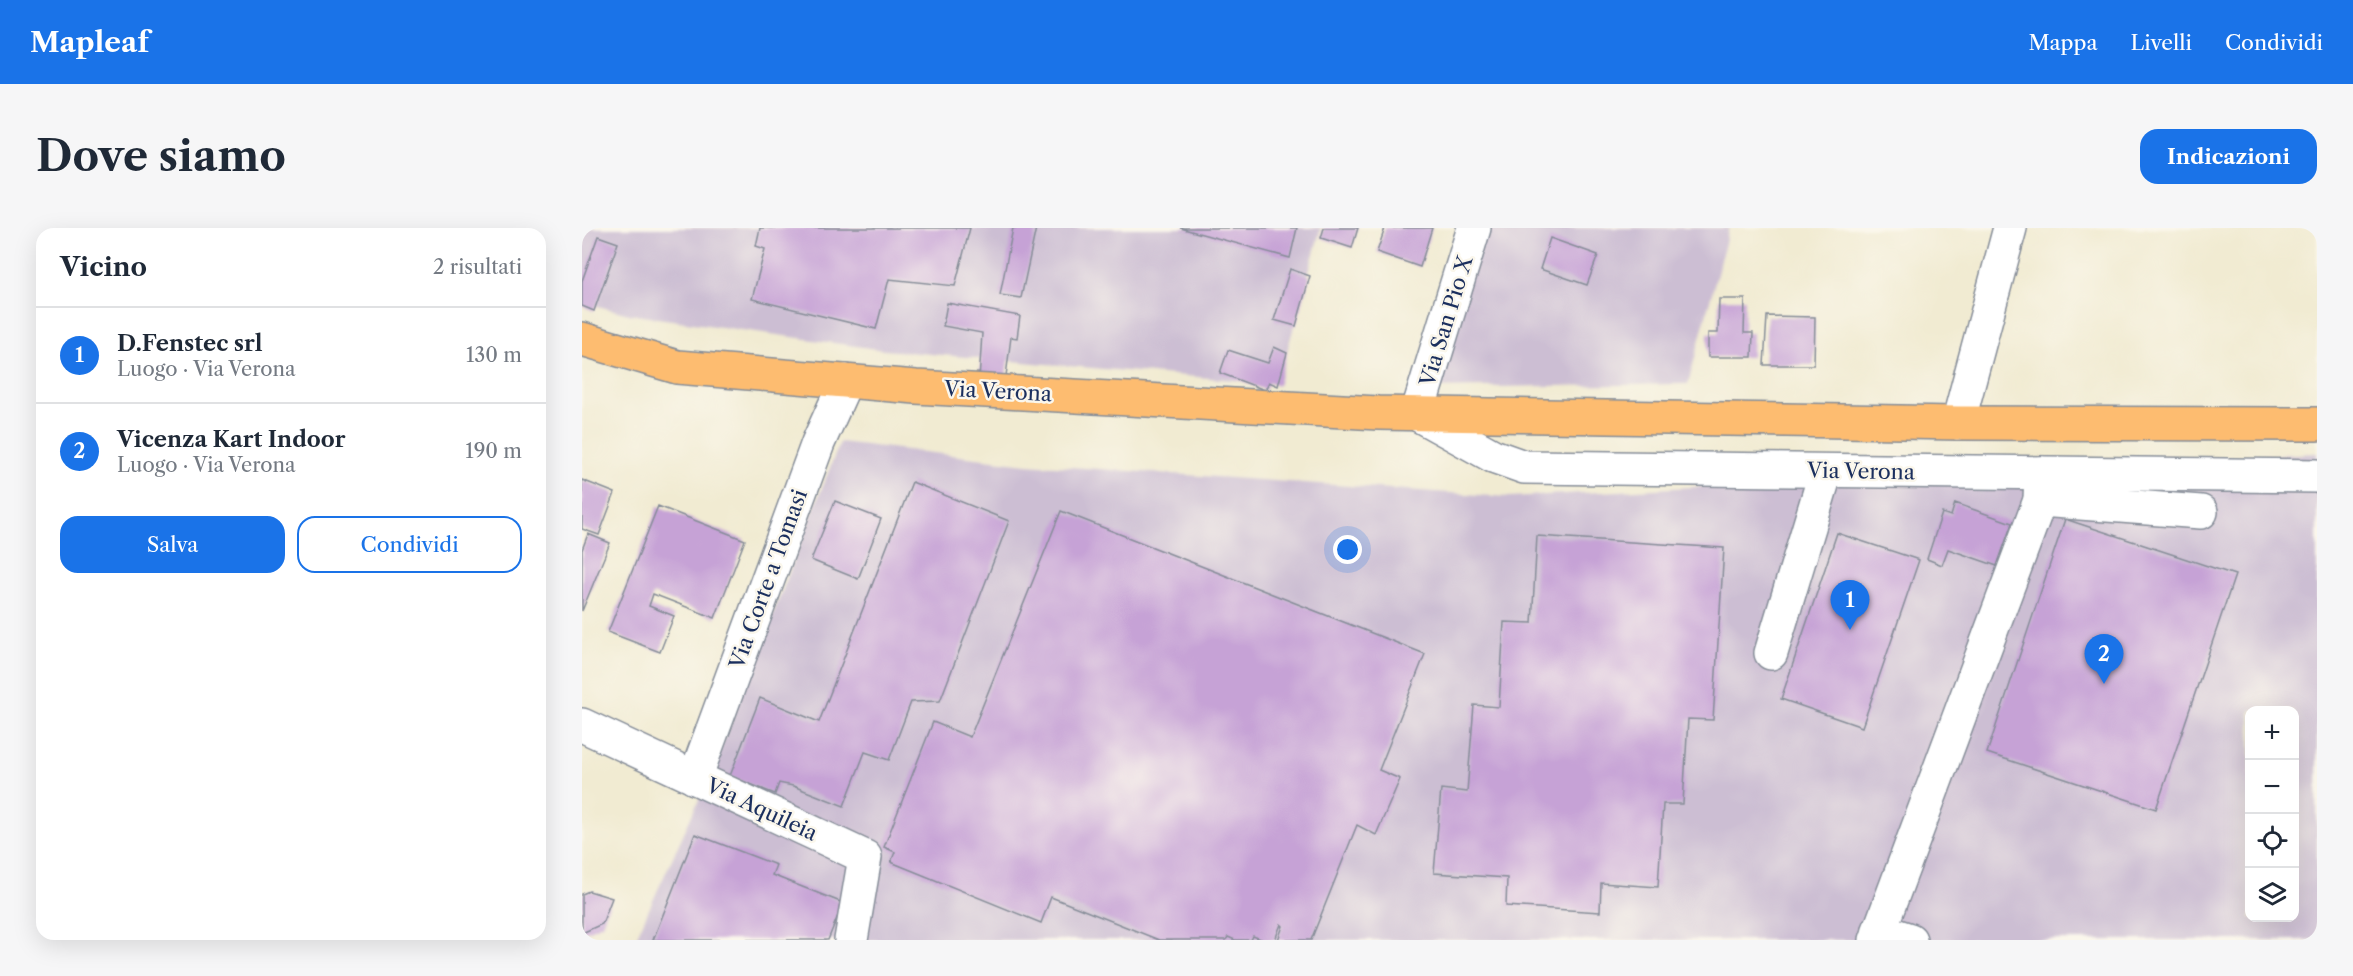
<!DOCTYPE html>
<html lang="it">
<head>
<meta charset="utf-8">
<style>
	:root { --surface:#fff; --page:#f6f6f7; --text:#1f2937; --muted:#747a83; --line:#e0e1e3; --accent:#1a73e8 }
	body { margin:0; font-family:"Libre Caslon Text",serif; background:var(--page); color:var(--text) }
	.controls { position:absolute; right:18px; bottom:18px; display:grid; overflow:hidden; border-radius:12px; box-shadow:0 6px 24px #0002 }
	.controls button { width:54px; height:54px; display:grid; place-items:center; padding:0; border:0; border-bottom:2px solid var(--line); background:var(--surface); color:var(--text); font:30px sans-serif }
	.you { position:absolute; left:766px; top:322px; width:21px; height:21px; margin:-15px; border:4px solid #fff; border-radius:50%; background:#1a73e8; box-shadow:0 0 0 9px #1a73e833 }
	.badge { display:grid; place-items:center; width:39px; height:39px; border-radius:50%; background:var(--accent); color:#fff; font-size:20px; font-weight:700 }
	.pin { position:absolute; translate:-50% -50px; filter:drop-shadow(0 2px 3px #0008) }
	.pin::after { content:''; position:absolute; top:32px; width:21px; height:18px; background:inherit; clip-path:polygon(0 0,100% 0,50% 100%) }
	.list { margin:0; padding:0; list-style:none }
	h2 { display:flex; justify-content:space-between; align-items:center; height:78px; margin:0; padding:0 24px; font-size:26px }
	h2 small { font-size:20px; font-weight:400; color:var(--muted) }
	.list li { display:grid; grid-template-columns:39px 1fr auto; gap:18px; align-items:center; box-sizing:border-box; height:96px; padding:0 24px; border-top:2px solid var(--line) }
	.list b { display:block; font-size:22px; white-space:nowrap }
	.list p { margin:0; font-size:20px; white-space:nowrap; color:var(--muted) }
	.list em { font-size:20px; font-style:normal; color:var(--muted) }
	.actions { display:flex; gap:12px; padding:18px 24px }
	.actions a { flex:1; padding:14px 0; border:2px solid var(--accent); border-radius:18px; text-align:center; font-size:21px; color:var(--accent) }
	.actions .main { background:var(--accent); color:#fff }
	.icon { flex:none; width:33px; height:33px; fill:none; stroke:currentColor; stroke-width:2; stroke-linecap:round; stroke-linejoin:round }
	.map { position:relative; flex:none; width:1735px; height:712px; overflow:hidden; border-radius:18px }
	header { display:flex; align-items:center; gap:36px; box-sizing:border-box; height:84px; padding:0 30px; background:var(--accent); color:#fff }
	header strong { font-size:28px }
	nav { display:flex; gap:33px; margin-inline-start:auto; font-size:21px }
	.intro { display:flex; align-items:center; justify-content:space-between; box-sizing:border-box; height:144px; padding:0 36px }
	h1 { margin:0; font-size:42px }
	.button { padding:15px 27px; border-radius:18px; background:var(--accent); color:#fff; font-size:21px; font-weight:700 }
	main { display:flex; gap:36px; padding:0 36px }
	aside { flex:1; background:var(--surface); border-radius:18px; box-shadow:0 6px 24px #0002 }
	.map>svg:first-child { display:block }
	.industrial { fill:#ccbed3; fill-rule:evenodd }
	.building { fill:#c6a2d6 }
	.lines { fill:none; stroke-linecap:round; stroke-linejoin:round }
	.minor-casing { stroke:#868d98; stroke-width:36 }
	.major-casing { stroke:#868d98; stroke-width:36 }
	.minor { stroke:#fff; stroke-width:33 }
	.major { stroke:#fdbc70; stroke-width:33 }
	.labels { text-anchor:middle; dominant-baseline:central; stroke-width:5; stroke-linejoin:round; paint-order:stroke }
	.street-label { font-size:21px; fill:#1b2f5e; stroke:#fbf7ec }
</style>
</head>
<body>
<header>
<strong>Mapleaf</strong>
<nav><a>Mappa</a><a>Livelli</a><a>Condividi</a></nav>
</header>
<div class="intro"><h1>Dove siamo</h1><a class="button">Indicazioni</a></div>
<main>
<aside>
<h2>Vicino<small>2 risultati</small></h2>
<ul class="list">
<li><span class="badge">1</span><div><b>D.Fenstec srl</b><p>Luogo · Via Verona</p></div><em>130 m</em></li>
<li><span class="badge">2</span><div><b>Vicenza Kart Indoor</b><p>Luogo · Via Verona</p></div><em>190 m</em></li>
</ul>
<div class="actions"><a class="main">Salva</a><a>Condividi</a></div>
</aside>
<div class="map">
<svg width="1735" height="712" viewBox="0 0 1735 712">
	<rect width="100%" height="100%" fill="#fbf7ec"/>
	<filter id="ink" filterUnits="userSpaceOnUse"><feTurbulence type="fractalNoise" baseFrequency=".0167" numOctaves="2"/><feDisplacementMap in="SourceGraphic" scale="12" xChannelSelector="R" yChannelSelector="G"/><feConvolveMatrix kernelMatrix="1 2 1 2 8 2 1 2 1" color-interpolation-filters="sRGB"/></filter>
	<filter id="wash" filterUnits="userSpaceOnUse"><feTurbulence type="fractalNoise" baseFrequency=".008" numOctaves="4" result="noise"/><feDisplacementMap in="SourceGraphic" scale="24" xChannelSelector="R" yChannelSelector="G"/><feGaussianBlur stdDeviation="1.35" result="paint"/><feColorMatrix in="noise" values="0 0 0 0 0 0 0 0 0 0 0 0 0 0 0 0 0 1.4 0 .05"/><feComposite in="paint" operator="in"/></filter>
	<g filter="url(#wash)">
		<rect width="100%" height="100%" fill="#f1ebd2"/>
		<g class="industrial">
			<path d="M 0,0 L 739,0 L 696,156 L 302,122 L 47,86 L 0,74 Z"/>
			<path d="M 893,0 L 1147,0 L 1106,156 L 845,160 Z"/>
			<path d="M 258,214 L 445,236 L 927,269 L 1735,225 L 1735,712 L 53,712 L 130,543 ZM 1668,482 L 1712,482 L 1712,690 L 1668,690 Z"/>
		</g>
		<g id="blocks">
			<g class="building">
				<path d="M 178,0 L 388,0 L 373,58 L 307,51 L 294,101 L 170,71 L 183,21 L 174,18 Z"/>
				<path d="M 431,0 L 454,0 L 439,70 L 418,67 Z"/>
				<path d="M 598,0 L 715,0 L 708,30 Z"/>
				<path d="M 742,0 L 776,0 L 770,20 L 739,10 Z"/>
				<path d="M 803,0 L 850,0 L 838,39 L 795,24 Z"/>
				<path d="M 16,8 L 36,15 L 12,83 L 0,78 L 0,53 Z"/>
				<path d="M 968,10 L 1016,27 L 1005,57 L 958,41 Z"/>
				<path d="M 708,41 L 728,48 L 714,98 L 692,92 Z"/>
				<path d="M 1137,71 L 1163,71 L 1162,105 L 1171,105 L 1170,129 L 1126,129 L 1126,105 L 1136,105 Z"/>
				<path d="M 365,75 L 438,88 L 435,110 L 429,109 L 423,156 L 397,153 L 400,105 L 361,98 Z"/>
				<path d="M 1185,88 L 1233,89 L 1232,137 L 1182,137 Z"/>
				<path d="M 692,119 L 705,125 L 696,158 L 687,154 L 683,162 L 638,145 L 646,122 L 686,135 Z"/>
				<path d="M 0,252 L 33,265 L 17,307 L 0,301 Z"/>
				<path d="M 330,254 L 427,293 L 358,473 L 329,474 L 307,532 L 283,524 L 262,578 L 211,558 L 197,555 L 193,566 L 148,548 L 178,470 L 237,494 Z"/>
				<path d="M 253,273 L 299,291 L 276,351 L 229,332 Z"/>
				<path d="M 1373,275 L 1430,295 L 1415,338 L 1366,321 L 1360,337 L 1345,331 L 1360,285 L 1369,288 Z"/>
				<path d="M 76,278 L 163,312 L 133,390 L 71,366 L 67,378 L 92,388 L 78,424 L 26,404 Z"/>
				<path d="M 479,283 L 843,426 L 797,542 L 818,551 L 794,607 L 775,597 L 729,712 L 696,712 L 701,698 L 699,696 L 693,712 L 681,712 L 671,708 L 669,712 L 653,712 L 646,709 L 644,712 L 577,712 L 469,669 L 459,695 L 309,634 L 313,624 L 302,619 L 351,494 L 388,509 Z"/>
				<path d="M 1483,291 L 1653,347 L 1574,581 L 1405,525 Z"/>
				<path d="M 1255,305 L 1337,332 L 1280,499 L 1199,471 Z"/>
				<path d="M 6,306 L 28,315 L 0,383 L 0,322 Z"/>
				<path d="M 955,308 L 1142,320 L 1131,492 L 1106,491 L 1101,576 L 1081,576 L 1076,659 L 1019,655 L 1018,684 L 924,678 L 925,650 L 852,645 L 859,561 L 885,564 L 892,477 L 917,479 L 922,394 L 950,395 Z"/>
				<path d="M 113,606 L 194,637 L 190,647 L 261,675 L 246,712 L 71,712 Z"/>
				<path d="M 7,663 L 30,670 L 20,696 L 0,705 L 0,666 Z"/>
			</g>
		</g>
	</g>
	<g filter="url(#ink)">
		<use href="#blocks" fill-opacity="0" stroke="#868d98" stroke-width="1.5"/>
		<g class="lines">
			<g class="minor-casing">
				<g id="minor">
					<path d="M 892,0 L 835,186 L 911,228 L 942,239 L 1735,248"/>
					<path d="M 1376,195 L 1428,0"/>
					<path d="M 1458,272 L 1619,284"/>
					<path d="M 1189,425 L 1244,243"/>
					<path d="M 0,497 L 283,629 L 269,712"/>
					<path d="M 113,550 L 236,215 L 264,153"/>
					<path d="M 1297,702 L 1328,712"/>
					<path d="M 1294,712 L 1458,272 L 1459,245"/>
				</g>
			</g>
			<g class="major-casing">
				<path id="major" d="M 0,111 L 95,139 L 334,159 L 796,185 L 1376,195 L 1735,196"/>
			</g>
			<use href="#minor" class="minor"/>
			<use href="#major" class="major"/>
		</g>
	</g>
	<g class="labels">
		<g class="street-label">
			<text transform="translate(864 93) rotate(-73)">Via San Pio X</text>
			<text transform="translate(416 163) rotate(3)">Via Verona</text>
			<text transform="translate(1279 243) rotate(1)">Via Verona</text>
			<text transform="translate(186 351) rotate(-70)">Via Corte a Tomasi</text>
			<text transform="translate(180 581) rotate(25)">Via Aquileia</text>
		</g>
	</g>
</svg>
<div class="controls">
<button>+</button>
<button>−</button>
<button><svg class="icon" aria-label="locate" viewBox="0 0 24 24"><circle cx="12" cy="12" r="6"/><path d="M12 2v4M12 18v4M2 12h4M18 12h4"/></svg></button>
<button><svg class="icon" aria-label="layers" viewBox="0 0 24 24"><path d="M12 4l9 5-9 5-9-5zM3 14l9 5 9-5"/></svg></button>
</div>
<div class="you"></div>
<div class="pin badge" style="left:1268px;top:402px">1</div>
<div class="pin badge" style="left:1522px;top:456px">2</div>
</div>
</main>
</body>
</html>
